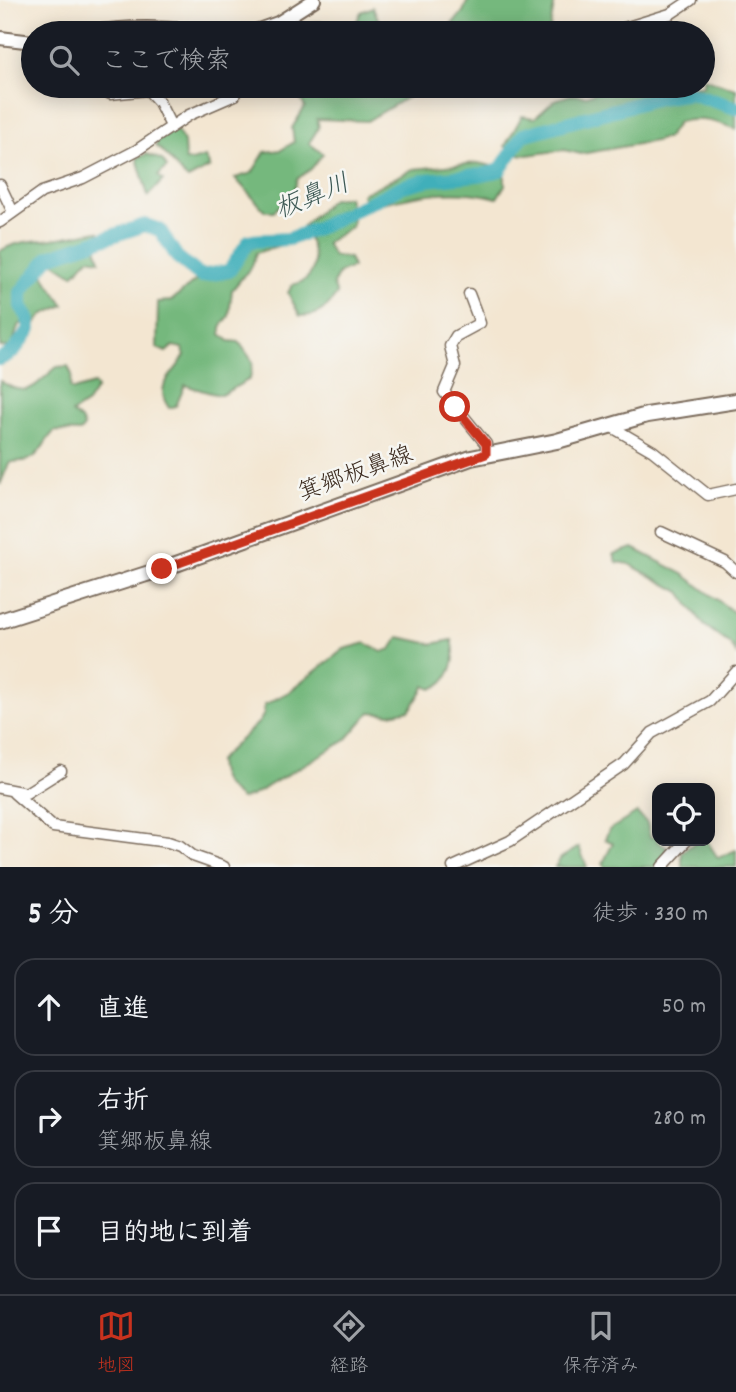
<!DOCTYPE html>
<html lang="ja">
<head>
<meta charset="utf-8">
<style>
	:root { --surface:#171b24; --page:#20242c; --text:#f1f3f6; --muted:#9ea1a6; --line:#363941; --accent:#c8321e }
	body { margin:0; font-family:Dekko,"Klee One",sans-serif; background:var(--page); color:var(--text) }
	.controls { position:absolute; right:21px; bottom:21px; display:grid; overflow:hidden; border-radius:14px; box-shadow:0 4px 18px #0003 }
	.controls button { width:63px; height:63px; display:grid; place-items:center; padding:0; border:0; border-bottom:2px solid var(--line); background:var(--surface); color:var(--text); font:35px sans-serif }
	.stop { position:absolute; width:21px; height:21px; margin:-16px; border:5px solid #c8321e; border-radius:50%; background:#fff }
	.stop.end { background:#c8321e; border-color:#fff; box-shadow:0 2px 7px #0008 }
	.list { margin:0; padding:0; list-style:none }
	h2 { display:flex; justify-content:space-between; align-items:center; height:91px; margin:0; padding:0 28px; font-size:30px }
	h2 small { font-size:23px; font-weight:400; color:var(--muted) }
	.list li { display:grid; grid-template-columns:46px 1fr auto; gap:21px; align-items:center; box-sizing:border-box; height:98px; margin:0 14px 14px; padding:0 14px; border:2px solid var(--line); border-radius:21px }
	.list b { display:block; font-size:26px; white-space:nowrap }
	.list p { margin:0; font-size:23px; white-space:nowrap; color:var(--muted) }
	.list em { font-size:23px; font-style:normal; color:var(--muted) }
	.icon { flex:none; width:38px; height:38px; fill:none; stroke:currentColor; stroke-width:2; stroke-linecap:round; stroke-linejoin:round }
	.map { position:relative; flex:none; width:736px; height:867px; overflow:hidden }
	.search { position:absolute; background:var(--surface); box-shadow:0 4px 18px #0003; left:21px; right:21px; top:21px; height:77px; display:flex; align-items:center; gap:18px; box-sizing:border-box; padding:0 24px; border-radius:38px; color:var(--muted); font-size:26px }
	.sheet { height:427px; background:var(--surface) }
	nav { display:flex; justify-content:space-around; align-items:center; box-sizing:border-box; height:98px; border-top:2px solid var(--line); background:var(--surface); font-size:19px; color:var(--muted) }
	nav a { display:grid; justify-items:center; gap:4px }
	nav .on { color:var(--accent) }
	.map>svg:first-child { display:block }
	.forest { fill:#74b87d; stroke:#58714e; stroke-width:2 }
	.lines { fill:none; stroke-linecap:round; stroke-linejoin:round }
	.river { stroke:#40afba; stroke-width:14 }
	.minor-casing { stroke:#7b6c5d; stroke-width:13 }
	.tertiary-casing { stroke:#7b6c5d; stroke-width:16 }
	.secondary-casing { stroke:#7b6c5d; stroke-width:18 }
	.minor { stroke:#fff; stroke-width:10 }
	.tertiary { stroke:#fff; stroke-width:12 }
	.secondary { stroke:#fff; stroke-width:14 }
	.route { stroke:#c8321e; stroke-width:9 }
	.labels { text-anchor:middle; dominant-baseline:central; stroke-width:5; stroke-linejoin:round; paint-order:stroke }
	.street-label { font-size:24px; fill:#3b2a1e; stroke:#f6f6f2 }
	.water-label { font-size:26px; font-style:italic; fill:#3d5955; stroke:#f6f6f2 }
</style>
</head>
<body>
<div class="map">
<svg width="736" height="867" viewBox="0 0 736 867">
	<rect width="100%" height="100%" fill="#f6f6f2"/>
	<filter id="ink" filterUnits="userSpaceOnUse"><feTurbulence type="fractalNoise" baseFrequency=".0143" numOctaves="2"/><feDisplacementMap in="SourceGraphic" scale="14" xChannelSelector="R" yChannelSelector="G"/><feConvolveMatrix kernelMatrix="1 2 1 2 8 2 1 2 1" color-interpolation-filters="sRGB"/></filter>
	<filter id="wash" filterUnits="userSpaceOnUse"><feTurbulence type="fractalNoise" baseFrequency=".00686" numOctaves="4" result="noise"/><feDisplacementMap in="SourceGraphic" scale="28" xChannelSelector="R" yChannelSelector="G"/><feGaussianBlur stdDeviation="1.57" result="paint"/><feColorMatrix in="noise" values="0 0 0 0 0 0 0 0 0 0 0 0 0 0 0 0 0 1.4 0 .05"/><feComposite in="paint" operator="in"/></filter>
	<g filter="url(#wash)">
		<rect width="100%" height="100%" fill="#f3e6d1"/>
		<g class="forest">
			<path d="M 468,0 L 555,0 L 549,33 L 444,33 L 463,12 Z"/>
			<path d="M 373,7 L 384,33 L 281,33 C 305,19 328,18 353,30 L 361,12 Z"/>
			<path d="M 703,78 L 736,89 L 736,129 C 715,121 700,117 678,122 L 668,137 L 655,141 L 581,154 L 564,150 L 527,155 L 516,154 L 505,146 L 522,116 L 535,118 L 555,100 L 571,95 L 587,96 L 601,90 L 612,92 L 632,86 L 703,86 Z"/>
			<path d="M 294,86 L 426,86 L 367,121 L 317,119 L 319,127 L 309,143 L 323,154 L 311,169 L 297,179 L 294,194 L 274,211 L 265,211 L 235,178 L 252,173 L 265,152 L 281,150 L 294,142 L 292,128 L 305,107 Z"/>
			<path d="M 176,129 L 184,142 L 185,160 L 192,161 L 205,157 L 210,167 L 188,179 C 175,170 170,155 156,146 L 158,140 Z"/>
			<path d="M 147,154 L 162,160 L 167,167 L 158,176 L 163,180 L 148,196 L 137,158 Z"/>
			<path d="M 478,163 L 496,167 L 505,177 L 505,185 L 497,198 C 451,186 410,196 366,207 L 362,194 L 413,169 Z"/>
			<path d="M 348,197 L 353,220 L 351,227 L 326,243 L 333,256 L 349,258 L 353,267 L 339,273 L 333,284 L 337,294 C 326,309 319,316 300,316 L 288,293 L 292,285 C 324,278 315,249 303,226 L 332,199 Z"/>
			<path d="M 98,231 L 103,236 L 94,240 L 100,260 L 89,258 L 73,275 L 44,256 L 39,263 L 45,278 L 64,305 L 42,315 L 36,324 L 24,322 L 18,326 L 12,347 L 0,347 L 0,251 C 20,239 37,242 59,238 C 72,236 85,233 98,231 Z"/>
			<path d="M 294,234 L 296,240 L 256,253 L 252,266 L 232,290 L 229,316 L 221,327 L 221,334 L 229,341 L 239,342 L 253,362 L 250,379 L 221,395 C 208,393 198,389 185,385 L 176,406 L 169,408 C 152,385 175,375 185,355 L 182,348 L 173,346 L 166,352 L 157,348 L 158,302 L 171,301 L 195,281 L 230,277 C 253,246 252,238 294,234 Z"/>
			<path d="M 68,366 L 72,375 L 70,388 L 74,390 L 94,384 L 97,388 L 87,403 L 72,413 L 82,421 L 84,427 L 80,432 L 55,431 C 45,439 42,453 32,458 C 25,463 18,460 9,463 L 0,485 L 0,381 C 30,400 34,385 57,367 Z"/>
			<path d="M 633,548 L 683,574 L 736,614 L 736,654 L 731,645 L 704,625 L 680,592 L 629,564 L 617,562 L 614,554 Z"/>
			<path d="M 399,637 L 432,644 L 452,640 C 458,660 451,682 431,689 L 425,686 L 410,710 L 390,714 L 370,712 L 346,740 L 251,796 L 241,799 C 226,788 219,780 218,761 L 259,722 L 264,714 L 264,705 L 289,692 L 344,649 L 366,643 L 382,652 L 391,649 Z"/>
			<path d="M 637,813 L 647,823 L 650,837 L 653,838 L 657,832 L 657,841 L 666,847 L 666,859 L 658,867 L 605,867 L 603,863 L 613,843 L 605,839 L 609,830 Z"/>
			<path d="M 697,841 L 707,841 L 718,858 L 736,850 L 736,867 L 682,867 L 682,852 Z"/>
			<path d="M 579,847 L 587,867 L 555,867 L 561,858 Z"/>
		</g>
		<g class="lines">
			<path class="river" d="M 0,359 L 13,352 L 30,329 L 28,317 L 21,306 L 21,292 L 49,257 L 145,225 L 160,230 L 177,257 L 201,276 L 229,271 L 249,241 L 289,239 L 318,228 L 403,186 L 427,180 L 487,174 L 500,170 L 523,135 L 658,98 L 690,93 L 736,108"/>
		</g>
	</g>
	<g filter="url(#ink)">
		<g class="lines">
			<g class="minor-casing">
				<g id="minor">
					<path d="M 608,33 L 670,14 L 691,0"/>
					<path d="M 110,94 L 148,90 L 159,102 L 171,126"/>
					<path d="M 0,185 L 13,212"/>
					<path d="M 0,222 L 42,192 L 83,178 L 137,150 L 189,115 L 235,95"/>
					<path d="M 469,294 L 480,323 L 456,336 L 450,346 L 455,366 L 444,392 L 486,444 L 486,454"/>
					<path d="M 610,426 L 653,451 L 708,495 L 736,489"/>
					<path d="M 661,532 L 725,562 L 736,572"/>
					<path d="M 0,788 L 26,793 L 61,771"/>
					<path d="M 14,793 L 53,827 L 168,842 L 180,846 L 193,856 L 224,867"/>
					<path d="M 453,867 L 510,841 L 624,764 L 652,733 L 710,701 L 736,672"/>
					<path d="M 662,867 L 686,841"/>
				</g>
			</g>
			<g class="tertiary-casing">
				<g id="tertiary">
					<path d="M 88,33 C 133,25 175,28 221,33"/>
					<path d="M 250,33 L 278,23 L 314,0"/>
					<path d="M 0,38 L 33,42"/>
				</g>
			</g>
			<g class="secondary-casing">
				<path id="secondary" d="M 0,621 L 162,569 L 471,458 L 557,441 L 647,415 L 736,401"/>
			</g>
			<use href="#minor" class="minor"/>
			<use href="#tertiary" class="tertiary"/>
			<use href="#secondary" class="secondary"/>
		</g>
	</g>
	<g class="lines" filter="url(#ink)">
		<path class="route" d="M 162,569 L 486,454 L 486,444 L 455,407"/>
	</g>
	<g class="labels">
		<g class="street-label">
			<text transform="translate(356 475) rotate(-20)">箕郷板鼻線</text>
		</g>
		<g class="water-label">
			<text transform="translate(313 198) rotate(-22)">板鼻川</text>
		</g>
	</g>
</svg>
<div class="controls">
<button><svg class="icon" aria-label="locate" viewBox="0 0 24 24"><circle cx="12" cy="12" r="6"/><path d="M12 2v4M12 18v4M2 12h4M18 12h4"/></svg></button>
</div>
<div class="stop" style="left:455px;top:407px"></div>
<div class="stop end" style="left:162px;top:569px"></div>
<div class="search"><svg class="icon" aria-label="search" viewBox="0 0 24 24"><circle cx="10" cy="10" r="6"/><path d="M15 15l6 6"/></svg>ここで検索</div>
</div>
<section class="sheet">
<h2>5 分<small>徒歩 · 330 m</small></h2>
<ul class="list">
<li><svg class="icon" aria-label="ahead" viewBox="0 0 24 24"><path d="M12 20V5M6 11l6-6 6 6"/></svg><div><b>直進</b></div><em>50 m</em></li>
<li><svg class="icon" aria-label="right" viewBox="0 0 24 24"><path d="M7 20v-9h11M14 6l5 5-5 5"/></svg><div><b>右折</b><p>箕郷板鼻線</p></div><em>280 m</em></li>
<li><svg class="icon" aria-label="arrive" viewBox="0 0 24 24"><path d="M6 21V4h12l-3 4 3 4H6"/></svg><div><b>目的地に到着</b></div></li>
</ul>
</section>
<nav>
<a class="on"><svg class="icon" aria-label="map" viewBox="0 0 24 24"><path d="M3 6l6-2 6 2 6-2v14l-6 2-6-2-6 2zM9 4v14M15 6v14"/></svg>地図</a>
<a><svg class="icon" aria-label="directions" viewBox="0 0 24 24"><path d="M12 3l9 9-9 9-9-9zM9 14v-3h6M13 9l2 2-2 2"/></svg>経路</a>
<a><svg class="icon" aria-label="saved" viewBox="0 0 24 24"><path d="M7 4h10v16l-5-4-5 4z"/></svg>保存済み</a>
</nav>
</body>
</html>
